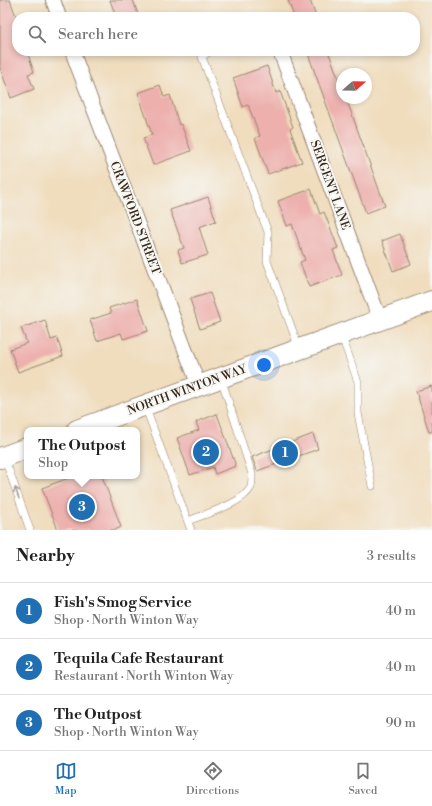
<!DOCTYPE html>
<html lang="en">
<head>
<meta charset="utf-8">
<style>
	:root { --surface:#fff; --page:#f2f2f2; --text:#222; --muted:#767676; --line:#e0e0e0; --accent:#1f6fb2 }
	body { margin:0; font-family:"Libre Bodoni",serif; background:var(--page); color:var(--text) }
	.compass { position:absolute; left:336px; top:68px; width:36px; height:36px; border-radius:50%; background:var(--surface); box-shadow:0 2px 6px #0003; rotate:70deg }
	.you { position:absolute; left:264px; top:365px; width:14px; height:14px; margin:-10px; border:3px solid #fff; border-radius:50%; background:#1a73e8; box-shadow:0 0 0 6px #1a73e833 }
	.badge { display:grid; place-items:center; width:26px; height:26px; border-radius:50%; background:var(--accent); color:#fff; font-size:13px; font-weight:700 }
	.pin { position:absolute; translate:-50% -50%; border:2px solid #fff; box-shadow:0 1px 4px #0006 }
	.popup { position:absolute; left:24px; top:427px; width:116px; height:52px; box-sizing:border-box; display:grid; place-content:center; border-radius:8px; background:var(--surface); filter:drop-shadow(0 1px 3px #0005); font-size:13px; white-space:nowrap; color:var(--muted) }
	.popup b { font-size:15px; color:var(--text) }
	.popup::after { content:''; position:absolute; left:50%; top:100%; margin-left:-8px; border:8px solid transparent; border-top-color:var(--surface) }
	.list { margin:0; padding:0; list-style:none }
	h2 { display:flex; justify-content:space-between; align-items:center; height:52px; margin:0; padding:0 16px; font-size:17px }
	h2 small { font-size:13px; font-weight:400; color:var(--muted) }
	.list li { display:grid; grid-template-columns:26px 1fr auto; gap:12px; align-items:center; box-sizing:border-box; height:56px; padding:0 16px; border-top:1px solid var(--line) }
	.list b { display:block; font-size:15px; white-space:nowrap }
	.list p { margin:0; font-size:13px; white-space:nowrap; color:var(--muted) }
	.list em { font-size:13px; font-style:normal; color:var(--muted) }
	.icon { flex:none; width:22px; height:22px; fill:none; stroke:currentColor; stroke-width:2; stroke-linecap:round; stroke-linejoin:round }
	.map { position:relative; flex:none; width:432px; height:530px; overflow:hidden }
	.search { position:absolute; background:var(--surface); box-shadow:0 2px 6px #0003; left:12px; right:12px; top:12px; height:44px; display:flex; align-items:center; gap:10px; box-sizing:border-box; padding:0 14px; border-radius:16px; color:var(--muted); font-size:15px }
	.sheet { height:220px; background:var(--surface) }
	nav { display:flex; justify-content:space-around; align-items:center; box-sizing:border-box; height:56px; border-top:1px solid var(--line); background:var(--surface); font-size:11px; color:var(--muted) }
	nav a { display:grid; justify-items:center; gap:2px }
	nav .on { color:var(--accent) }
	.map>svg:first-child { display:block }
	.building { fill:#edb0ad }
	.lines { fill:none; stroke-linecap:round; stroke-linejoin:round }
	.service-casing { stroke:#96846e; stroke-width:8 }
	.minor-casing { stroke:#96846e; stroke-width:16 }
	.secondary-casing { stroke:#96846e; stroke-width:22 }
	.service { stroke:#fff; stroke-width:7 }
	.minor { stroke:#fff; stroke-width:14 }
	.secondary { stroke:#fff; stroke-width:20 }
	.oneway { stroke:#a79f9a }
	.labels { text-anchor:middle; dominant-baseline:central; stroke-width:4; stroke-linejoin:round; paint-order:stroke }
	.street-label { font-size:12px; fill:#3b2a1e; stroke:#f6f6f2 }
</style>
</head>
<body>
<div class="map">
<svg width="432" height="530" viewBox="0 0 432 530">
	<rect width="100%" height="100%" fill="#f6f6f2"/>
	<filter id="ink" filterUnits="userSpaceOnUse"><feTurbulence type="fractalNoise" baseFrequency=".025" numOctaves="2"/><feDisplacementMap in="SourceGraphic" scale="8" xChannelSelector="R" yChannelSelector="G"/><feConvolveMatrix kernelMatrix="1 2 1 2 8 2 1 2 1" color-interpolation-filters="sRGB"/></filter>
	<filter id="wash" filterUnits="userSpaceOnUse"><feTurbulence type="fractalNoise" baseFrequency=".012" numOctaves="4" result="noise"/><feDisplacementMap in="SourceGraphic" scale="16" xChannelSelector="R" yChannelSelector="G"/><feGaussianBlur stdDeviation="0.9" result="paint"/><feColorMatrix in="noise" values="0 0 0 0 0 0 0 0 0 0 0 0 0 0 0 0 0 1.4 0 .05"/><feComposite in="paint" operator="in"/></filter>
	<g filter="url(#wash)">
		<rect width="100%" height="100%" fill="#f0ddbe"/>
		<g id="blocks">
			<g class="building">
				<path d="M 0,0 L 10,0 L 17,19 L 17,51 L 27,51 L 34,72 L 28,74 L 34,89 L 11,98 L 0,68 Z"/>
				<path d="M 110,0 L 133,0 L 139,17 L 116,17 Z"/>
				<path d="M 288,0 L 310,0 L 316,17 L 294,17 Z"/>
				<path d="M 307,51 L 328,51 L 342,88 L 342,98 L 346,98 L 385,206 L 366,213 Z"/>
				<path d="M 267,66 L 276,93 L 280,91 L 293,127 L 290,129 L 302,162 L 268,174 L 255,138 L 260,136 L 248,105 L 243,107 L 233,78 Z"/>
				<path d="M 160,85 L 164,97 L 170,95 L 179,125 L 181,124 L 191,151 L 153,165 L 143,138 L 152,135 L 138,93 Z"/>
				<path d="M 311,189 L 320,214 L 324,212 L 338,248 L 333,250 L 342,275 L 309,287 L 300,262 L 305,260 L 292,224 L 287,226 L 278,201 Z"/>
				<path d="M 208,197 L 216,221 L 199,227 L 208,255 L 182,263 L 178,250 L 184,248 L 170,210 Z"/>
				<path d="M 400,234 L 411,264 L 393,271 L 382,241 Z"/>
				<path d="M 210,293 L 220,322 L 200,329 L 190,299 Z"/>
				<path d="M 137,299 L 148,331 L 123,339 L 121,333 L 97,341 L 90,320 L 111,313 L 109,308 Z"/>
				<path d="M 45,320 L 51,340 L 57,338 L 63,356 L 18,372 L 10,349 L 27,343 L 21,328 Z"/>
				<path d="M 432,386 L 432,432 L 429,432 L 416,391 Z"/>
				<path d="M 217,414 L 236,466 L 215,474 L 213,467 L 190,475 L 177,438 L 199,430 L 196,422 Z"/>
				<path d="M 313,434 L 318,449 L 257,471 L 252,457 Z"/>
				<path d="M 74,476 L 102,476 L 121,527 L 115,530 L 58,530 L 42,488 Z"/>
			</g>
		</g>
	</g>
	<g filter="url(#ink)">
		<use href="#blocks" fill-opacity="0" stroke="#96846e" stroke-width="1"/>
		<g class="lines">
			<g class="service-casing">
				<g id="service">
					<path d="M 210,51 L 202,57 L 268,232 L 267,261 L 299,348"/>
					<path d="M 341,334 L 358,382 L 358,413 L 372,486"/>
					<path d="M 145,406 L 191,530"/>
					<path d="M 5,459 L 30,530"/>
					<path d="M 188,521 C 204,514 243,504 251,487 C 252,483 252,478 252,474 L 221,378"/>
				</g>
			</g>
			<g class="minor-casing">
				<g id="minor">
					<path d="M 53,0 L 59,17"/>
					<path d="M 72,51 L 199,386"/>
					<path d="M 280,51 L 380,320"/>
				</g>
			</g>
			<g class="secondary-casing">
				<g id="secondary">
					<path d="M 77,430 L 432,301"/>
					<path d="M 0,458 L 27,448"/>
				</g>
			</g>
			<use href="#service" class="service"/>
			<use href="#minor" class="minor"/>
			<use href="#secondary" class="secondary"/>
		</g>
		<defs><path id="oneway-shaft" d="M-6 0H5M1.5-3L5.5 0L1.5 3" fill="none" stroke-width="1.6" stroke-linecap="round" stroke-linejoin="round"/></defs>
		<use class="oneway" href="#oneway-shaft" transform="translate(17 493) rotate(-109)"/>
	</g>
	<g class="labels">
		<g class="street-label">
			<text transform="translate(330 185) rotate(70)">SERGENT LANE</text>
			<text transform="translate(135 218) rotate(69)">CRAWFORD STREET</text>
			<text transform="translate(187 390) rotate(-20)">NORTH WINTON WAY</text>
		</g>
	</g>
</svg>
<svg class="compass" viewBox="-18 -18 36 36"><path d="M0-13l5 13h-10z" fill="#e53935"/><path d="M0 13l5-13h-10z" fill="#767676"/></svg>
<div class="you"></div>
<div class="pin badge" style="left:285px;top:453px">1</div>
<div class="pin badge" style="left:206px;top:452px">2</div>
<div class="pin badge" style="left:82px;top:507px">3</div>
<div class="popup"><b>The Outpost</b>Shop</div>
<div class="search"><svg class="icon" aria-label="search" viewBox="0 0 24 24"><circle cx="10" cy="10" r="6"/><path d="M15 15l6 6"/></svg>Search here</div>
</div>
<section class="sheet">
<h2>Nearby<small>3 results</small></h2>
<ul class="list">
<li><span class="badge">1</span><div><b>Fish's Smog Service</b><p>Shop · North Winton Way</p></div><em>40 m</em></li>
<li><span class="badge">2</span><div><b>Tequila Cafe Restaurant</b><p>Restaurant · North Winton Way</p></div><em>40 m</em></li>
<li><span class="badge">3</span><div><b>The Outpost</b><p>Shop · North Winton Way</p></div><em>90 m</em></li>
</ul>
</section>
<nav>
<a class="on"><svg class="icon" aria-label="map" viewBox="0 0 24 24"><path d="M3 6l6-2 6 2 6-2v14l-6 2-6-2-6 2zM9 4v14M15 6v14"/></svg>Map</a>
<a><svg class="icon" aria-label="directions" viewBox="0 0 24 24"><path d="M12 3l9 9-9 9-9-9zM9 14v-3h6M13 9l2 2-2 2"/></svg>Directions</a>
<a><svg class="icon" aria-label="saved" viewBox="0 0 24 24"><path d="M7 4h10v16l-5-4-5 4z"/></svg>Saved</a>
</nav>
</body>
</html>
